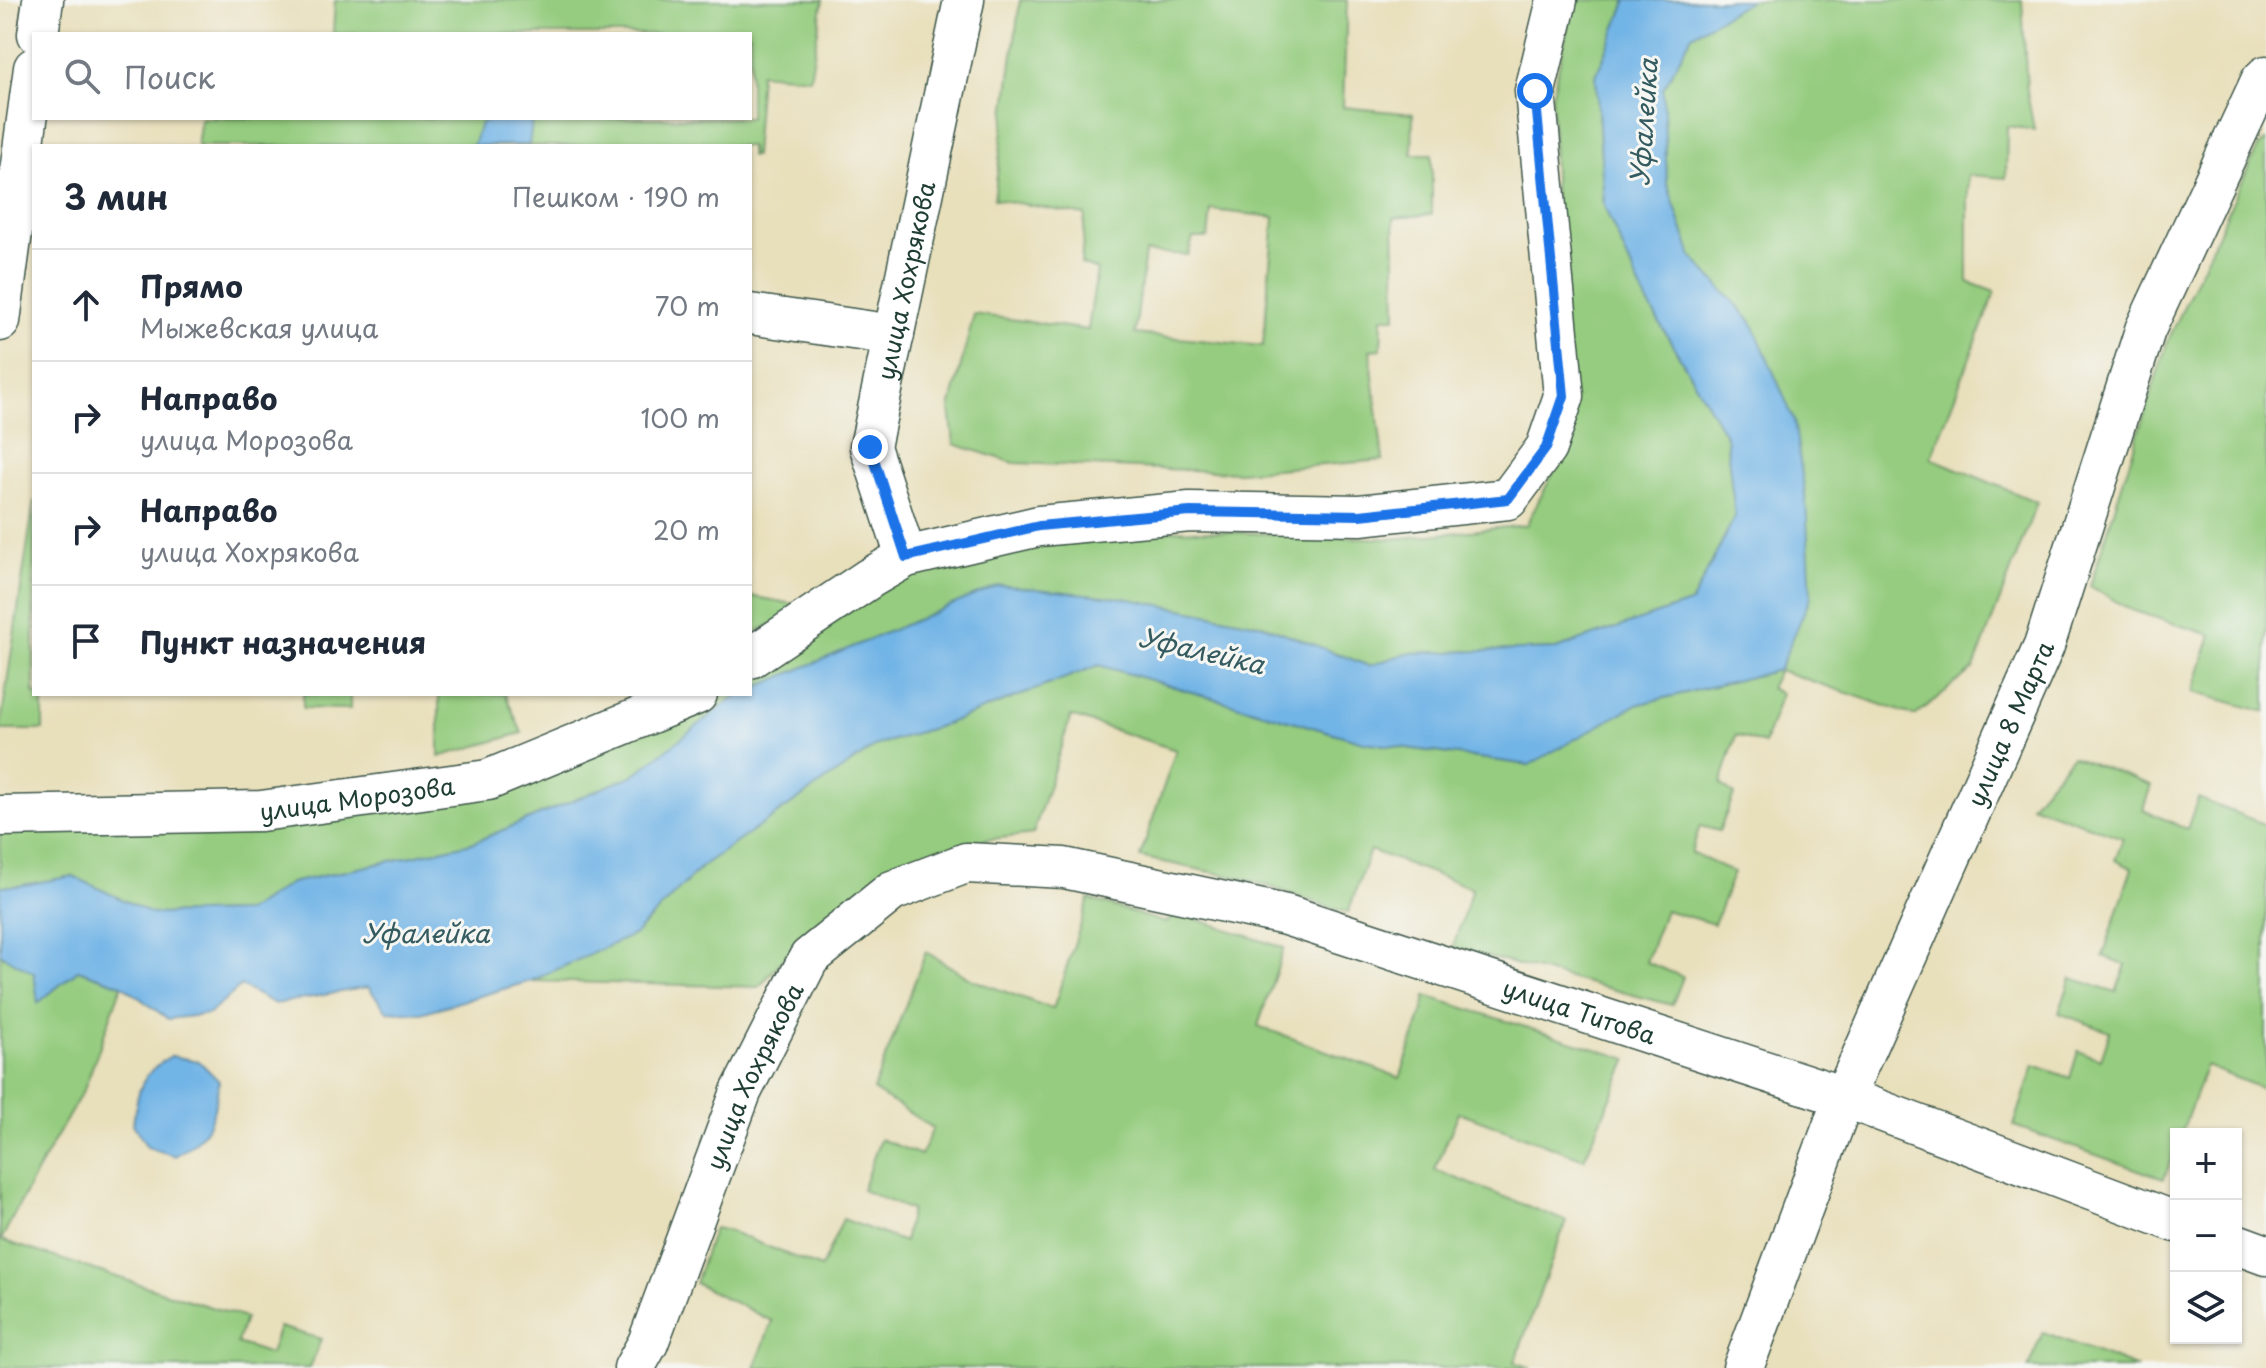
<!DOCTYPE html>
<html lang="ru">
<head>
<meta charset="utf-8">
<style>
	:root { --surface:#fff; --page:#f2f2f3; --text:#1f2937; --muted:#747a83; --line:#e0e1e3 }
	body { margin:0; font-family:"Playpen Sans",sans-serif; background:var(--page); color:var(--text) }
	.controls { position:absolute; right:24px; bottom:24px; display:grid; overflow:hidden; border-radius:0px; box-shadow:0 2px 6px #0004 }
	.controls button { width:72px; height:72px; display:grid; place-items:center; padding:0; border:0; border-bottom:2px solid var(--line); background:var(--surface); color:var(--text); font:40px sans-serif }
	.stop { position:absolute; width:24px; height:24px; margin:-18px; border:6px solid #1a73e8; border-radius:50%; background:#fff }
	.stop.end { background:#1a73e8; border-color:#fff; box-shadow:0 2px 8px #0008 }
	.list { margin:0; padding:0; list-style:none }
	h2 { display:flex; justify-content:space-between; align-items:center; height:104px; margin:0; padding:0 32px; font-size:34px }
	h2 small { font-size:26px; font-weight:400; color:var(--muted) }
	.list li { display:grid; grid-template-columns:52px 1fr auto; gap:24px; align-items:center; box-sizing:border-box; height:112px; padding:0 32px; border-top:2px solid var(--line) }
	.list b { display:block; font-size:30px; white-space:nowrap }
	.list p { margin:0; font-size:26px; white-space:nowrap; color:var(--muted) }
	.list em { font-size:26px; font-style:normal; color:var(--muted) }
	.icon { flex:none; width:44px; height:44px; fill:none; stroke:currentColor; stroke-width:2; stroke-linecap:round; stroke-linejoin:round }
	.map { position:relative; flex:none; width:2266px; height:1368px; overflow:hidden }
	.search { position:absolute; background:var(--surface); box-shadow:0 2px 6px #0004; left:32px; top:32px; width:720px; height:88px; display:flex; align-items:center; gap:20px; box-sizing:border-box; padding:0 28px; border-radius:0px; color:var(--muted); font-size:30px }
	.panel { position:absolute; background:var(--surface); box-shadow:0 2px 6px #0004; left:32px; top:144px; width:720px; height:552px; border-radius:0px }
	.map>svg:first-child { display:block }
	.green { fill:#95cc7f; stroke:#5a845a; stroke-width:2; fill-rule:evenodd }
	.water { fill:#71b4e6; stroke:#48788d; stroke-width:2 }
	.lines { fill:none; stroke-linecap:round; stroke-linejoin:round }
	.minor-casing { stroke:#3d5548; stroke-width:43 }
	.minor { stroke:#fff; stroke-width:40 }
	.route { stroke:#1a73e8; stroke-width:10 }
	.labels { text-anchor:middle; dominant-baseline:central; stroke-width:6; stroke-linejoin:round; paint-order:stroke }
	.street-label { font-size:24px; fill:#1f3d34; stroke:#f6f6f2 }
	.water-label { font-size:26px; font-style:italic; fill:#345b60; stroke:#f6f6f2 }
</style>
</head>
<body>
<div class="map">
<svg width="2266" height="1368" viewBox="0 0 2266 1368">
	<rect width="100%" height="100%" fill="#f6f6f2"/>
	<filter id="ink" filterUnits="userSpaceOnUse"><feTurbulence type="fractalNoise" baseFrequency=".0125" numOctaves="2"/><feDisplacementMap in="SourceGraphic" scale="16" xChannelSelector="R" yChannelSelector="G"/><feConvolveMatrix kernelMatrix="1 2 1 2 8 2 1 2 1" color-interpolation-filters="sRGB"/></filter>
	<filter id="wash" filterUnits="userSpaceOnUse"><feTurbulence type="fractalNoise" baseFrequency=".006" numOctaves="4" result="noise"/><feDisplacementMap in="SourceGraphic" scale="32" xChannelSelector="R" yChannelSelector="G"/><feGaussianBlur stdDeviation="1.8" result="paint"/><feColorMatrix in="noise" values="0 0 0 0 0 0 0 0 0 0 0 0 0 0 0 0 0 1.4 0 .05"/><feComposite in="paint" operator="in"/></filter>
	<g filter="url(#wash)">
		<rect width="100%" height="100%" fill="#e8dfbb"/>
		<g class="green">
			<path d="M 335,0 L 823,0 L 810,78 L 760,73 L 754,156 L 750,156 L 750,146 L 197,146 L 201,118 L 750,118 L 750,34 L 333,34 Z"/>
			<path d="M 1020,0 L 1347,0 L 1343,107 L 1413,114 L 1412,154 L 1432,154 L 1432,214 L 1394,218 L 1396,317 L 1382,317 L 1381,349 L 1370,350 L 1383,460 L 1239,472 L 1014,463 L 954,444 L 950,408 L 974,314 L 1088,330 L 1097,270 L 1081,264 L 1085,215 L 994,199 ZM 1211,210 L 1274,217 L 1263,346 L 1135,334 L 1145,252 L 1188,255 L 1193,238 L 1208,238 Z"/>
			<path d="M 1574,0 L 1627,0 L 1596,76 L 1604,206 L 1644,296 L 1726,436 L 1735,516 L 1692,602 L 1556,649 L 1407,653 L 1369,666 L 1263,625 L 1124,598 L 750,690 L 750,675 L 916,568 L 1000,551 L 1177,530 L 1393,539 L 1526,525 L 1561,458 L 1552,96 Z"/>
			<path d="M 1751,0 L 2022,0 L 2027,92 L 2034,130 L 2007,126 L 2006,178 L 1968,175 L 1968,282 L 1995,292 L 1931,458 L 2037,502 L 1974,668 L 1915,716 L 1779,670 L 1770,688 L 1781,694 L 1764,744 L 1736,735 L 1721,784 L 1734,795 L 1719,831 L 1700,826 L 1691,853 L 1734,872 L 1714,924 L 1665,910 L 1646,962 L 1683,977 L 1672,1005 L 1453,948 L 1472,888 L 1370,850 L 1348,913 L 1253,881 L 1140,857 L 1176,750 L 1071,716 L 1033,834 L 975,841 L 870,883 L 808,931 L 759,987 L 531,981 L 635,934 L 702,866 L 877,745 L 943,725 L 1099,665 L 1364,742 L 1528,765 L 1636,705 L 1779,670 L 1752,322 L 1692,257 L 1667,183 L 1663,89 L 1692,35 Z"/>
			<path d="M 2266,140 L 2266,712 L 2193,692 L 2211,635 L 2131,610 L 2090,586 L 2167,343 L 2258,147 Z"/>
			<path d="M 34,501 L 34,694 L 82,696 L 43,697 L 43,730 L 0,730 Z"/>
			<path d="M 750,596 L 809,607 L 750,634 Z"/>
			<path d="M 303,694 L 350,694 L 350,709 L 303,708 Z"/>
			<path d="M 439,694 L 505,694 L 522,733 L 439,757 Z"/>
			<path d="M 720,694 L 740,694 L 634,775 L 472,843 L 291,883 L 246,912 L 152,914 L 73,876 L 18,886 L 0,886 L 0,831 L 246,821 L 687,716 Z"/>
			<path d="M 2072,756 L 2151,785 L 2143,810 L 2187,829 L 2198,798 L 2266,825 L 2266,1090 L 2206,1066 L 2181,1134 L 2176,1134 L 2176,1146 L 2164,1179 L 2014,1126 L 2034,1065 L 2070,1078 L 2078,1051 L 2101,1059 L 2110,1032 L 2059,1013 L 2071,978 L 2116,992 L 2126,965 L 2103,956 L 2132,868 L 2115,860 L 2123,838 L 2031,805 Z"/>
			<path d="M 1089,899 L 1166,923 L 1178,913 L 1284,948 L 1258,1026 L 1400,1078 L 1423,1011 L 1426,996 L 1628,1059 L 1584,1159 L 1459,1112 L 1435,1170 L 1566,1221 L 1515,1362 L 1531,1368 L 755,1368 L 772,1321 L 695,1283 L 714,1228 L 729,1231 L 821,1268 L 843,1219 L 904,1242 L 911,1210 L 862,1190 L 880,1139 L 921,1155 L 933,1128 L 873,1090 L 926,952 L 973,980 L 1053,1009 Z"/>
			<path d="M 0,954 L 34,973 L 78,970 L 122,985 L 85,1087 L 32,1180 L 1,1240 L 245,1318 L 237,1343 L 270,1354 L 279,1327 L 321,1339 L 310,1368 L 0,1368 Z"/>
			<path d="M 2043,1332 L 2138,1368 L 2028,1368 Z"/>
		</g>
		<g class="water">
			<path d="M 1627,0 L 1751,0 L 1692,35 L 1663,89 L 1667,183 L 1692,257 L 1752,322 L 1794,420 L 1806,502 L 1811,596 L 1779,670 L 1636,705 L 1529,765 L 1364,742 L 1099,665 L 943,725 L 877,745 L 702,866 L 635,934 L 531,981 L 421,1013 L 387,1011 L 368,987 L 275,1004 L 241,986 L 209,1014 L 168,1019 L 122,985 L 78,970 L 38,1003 L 34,973 L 0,954 L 0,886 L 18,886 L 73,876 L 152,914 L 246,912 L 291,883 L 472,843 L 634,775 L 737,695 L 750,694 L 750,690 L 999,585 L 1124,598 L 1263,625 L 1369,666 L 1407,653 L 1556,649 L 1692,602 L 1735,516 L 1726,436 L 1644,296 L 1604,206 L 1596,76 Z"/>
			<path d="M 493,118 L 524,118 L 532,122 L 529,145 L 473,146 L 480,124 Z"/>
			<path d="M 171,1056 L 199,1061 L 219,1081 C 213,1120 211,1135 175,1156 L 147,1147 L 133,1124 C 138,1091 139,1074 171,1056 Z"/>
		</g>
	</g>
	<g filter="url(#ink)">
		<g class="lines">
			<g class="minor-casing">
				<g id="minor">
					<path d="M 38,34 L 43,0"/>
					<path d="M 750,314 L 894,335"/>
					<path d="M 0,321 L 34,68"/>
					<path id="s1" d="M 906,557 L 870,447 L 964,0"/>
					<path d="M 750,658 L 870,578 L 906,557 L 1039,526 L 1190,512 L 1360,515 L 1508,499 L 1546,448 L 1564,396 L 1535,91 L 1557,0"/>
					<path id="s2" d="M 0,816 L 261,811 L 488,780 L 697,694"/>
					<path d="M 2236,1244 L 2266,1255"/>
					<path id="s3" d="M 634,1368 L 648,1343 L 741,1092 L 809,958 L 892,891 L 966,863 L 1064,868 L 1286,915 L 1844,1097 L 2176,1222"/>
					<path id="s4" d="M 1743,1368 L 1844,1097 L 2044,646 L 2145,330 L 2261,81 L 2266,76"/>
				</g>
			</g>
			<use href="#minor" class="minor"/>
		</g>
	</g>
	<g class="lines" filter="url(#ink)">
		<path class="route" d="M 870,447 L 906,557 L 1039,526 L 1190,512 L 1360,515 L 1508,499 L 1546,448 L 1564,396 L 1535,91"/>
	</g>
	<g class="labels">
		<g class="street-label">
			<text stroke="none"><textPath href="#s1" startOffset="286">улица Хохрякова</textPath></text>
			<text stroke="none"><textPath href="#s4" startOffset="698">улица 8 Марта</textPath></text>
			<text stroke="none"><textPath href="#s2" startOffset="358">улица Морозова</textPath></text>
			<text stroke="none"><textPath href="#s3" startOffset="1266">улица Титова</textPath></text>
			<text stroke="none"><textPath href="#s3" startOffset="316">улица Хохрякова</textPath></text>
		</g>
		<g class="water-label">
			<text transform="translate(1643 122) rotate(-86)">Уфалейка</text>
			<text transform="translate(1202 650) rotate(13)">Уфалейка</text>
			<text x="426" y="932">Уфалейка</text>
		</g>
	</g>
</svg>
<div class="controls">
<button>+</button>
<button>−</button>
<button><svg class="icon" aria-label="layers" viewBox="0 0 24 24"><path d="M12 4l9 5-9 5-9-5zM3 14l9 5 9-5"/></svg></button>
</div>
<div class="stop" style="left:1535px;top:91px"></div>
<div class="stop end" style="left:870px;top:447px"></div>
<div class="search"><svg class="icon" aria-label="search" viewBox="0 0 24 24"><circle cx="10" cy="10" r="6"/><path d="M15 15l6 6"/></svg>Поиск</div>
<section class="panel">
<h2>3 мин<small>Пешком · 190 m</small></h2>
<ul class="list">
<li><svg class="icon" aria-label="ahead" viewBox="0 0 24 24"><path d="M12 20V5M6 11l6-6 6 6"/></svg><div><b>Прямо</b><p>Мыжевская улица</p></div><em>70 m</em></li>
<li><svg class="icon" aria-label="right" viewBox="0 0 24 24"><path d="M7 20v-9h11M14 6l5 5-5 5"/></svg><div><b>Направо</b><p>улица Морозова</p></div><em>100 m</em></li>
<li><svg class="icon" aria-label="right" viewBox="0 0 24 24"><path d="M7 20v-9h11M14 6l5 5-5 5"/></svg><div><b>Направо</b><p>улица Хохрякова</p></div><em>20 m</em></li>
<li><svg class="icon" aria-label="arrive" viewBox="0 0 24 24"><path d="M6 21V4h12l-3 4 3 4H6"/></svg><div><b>Пункт назначения</b></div></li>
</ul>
</section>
</div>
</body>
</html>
